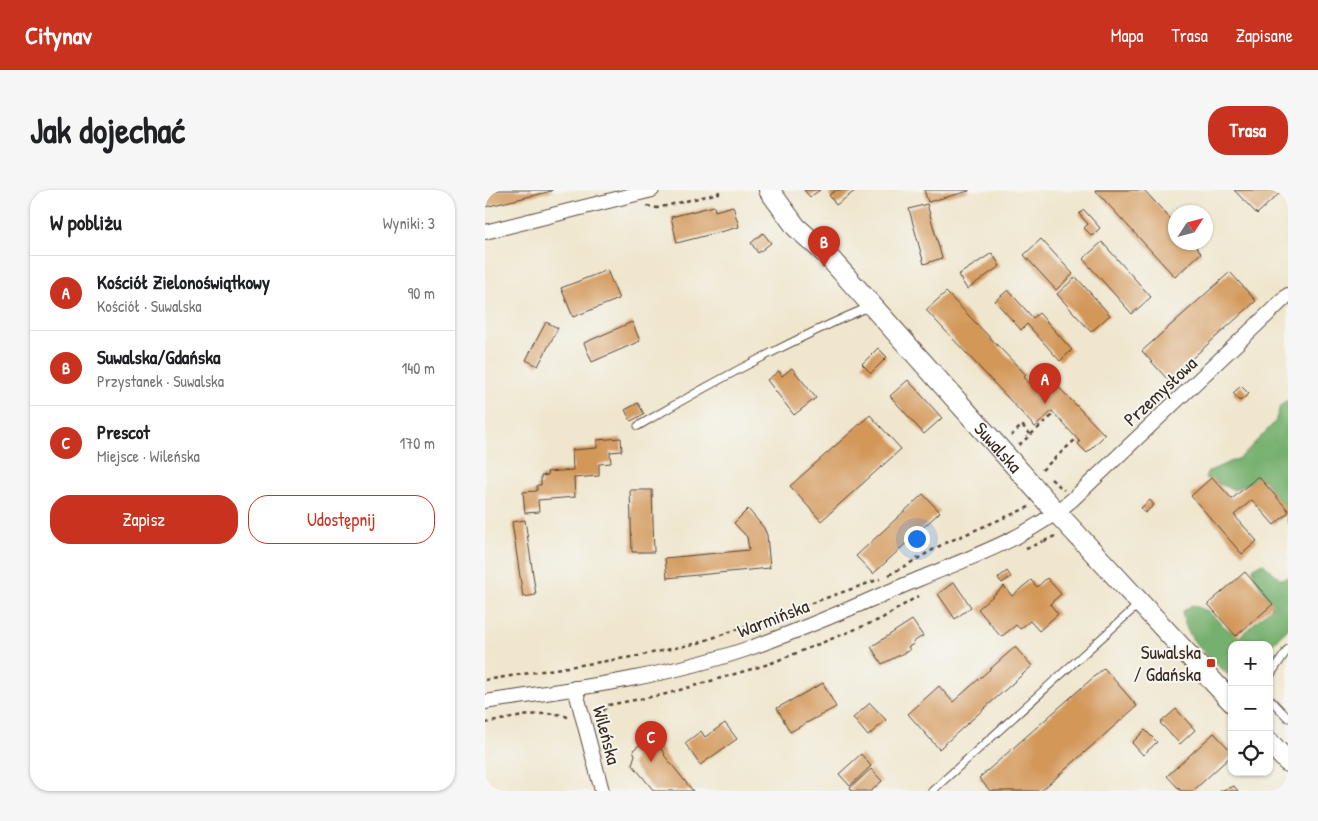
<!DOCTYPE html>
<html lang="pl">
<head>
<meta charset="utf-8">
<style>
	:root { --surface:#fff; --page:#f6f6f6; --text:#202124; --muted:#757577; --line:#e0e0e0; --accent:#c8321e }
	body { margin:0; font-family:"Patrick Hand",sans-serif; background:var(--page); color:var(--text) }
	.controls { position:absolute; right:15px; bottom:15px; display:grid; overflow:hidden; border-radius:10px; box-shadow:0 1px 4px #0004 }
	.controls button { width:45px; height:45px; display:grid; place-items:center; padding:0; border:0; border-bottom:1px solid var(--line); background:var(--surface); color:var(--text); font:25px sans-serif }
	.compass { position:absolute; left:683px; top:15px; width:45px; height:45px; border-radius:50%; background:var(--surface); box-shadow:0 1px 4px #0004; rotate:54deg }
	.you { position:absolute; left:431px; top:348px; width:18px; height:18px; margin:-12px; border:4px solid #fff; border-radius:50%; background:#1a73e8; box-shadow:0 0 0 8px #1a73e833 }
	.badge { display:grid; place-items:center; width:32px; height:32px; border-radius:50%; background:var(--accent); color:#fff; font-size:16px; font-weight:700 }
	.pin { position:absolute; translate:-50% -41px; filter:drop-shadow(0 1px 2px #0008) }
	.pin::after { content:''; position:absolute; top:26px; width:18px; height:15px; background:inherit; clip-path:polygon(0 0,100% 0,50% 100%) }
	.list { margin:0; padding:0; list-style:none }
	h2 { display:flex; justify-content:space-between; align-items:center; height:65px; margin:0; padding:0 20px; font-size:21px }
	h2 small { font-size:16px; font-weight:400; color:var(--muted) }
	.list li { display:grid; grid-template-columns:32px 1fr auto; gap:15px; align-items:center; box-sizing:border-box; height:75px; padding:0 20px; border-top:1px solid var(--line) }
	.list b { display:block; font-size:19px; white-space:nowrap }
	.list p { margin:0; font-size:16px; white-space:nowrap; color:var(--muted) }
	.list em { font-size:16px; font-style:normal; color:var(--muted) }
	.actions { display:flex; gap:10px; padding:15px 20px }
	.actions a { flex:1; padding:11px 0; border:1px solid var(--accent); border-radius:20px; text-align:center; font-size:18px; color:var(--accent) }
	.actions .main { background:var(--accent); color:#fff }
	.icon { flex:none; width:28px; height:28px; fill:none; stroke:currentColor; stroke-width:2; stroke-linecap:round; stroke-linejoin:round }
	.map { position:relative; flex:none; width:803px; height:601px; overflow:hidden; border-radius:20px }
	header { display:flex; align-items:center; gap:30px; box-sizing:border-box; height:70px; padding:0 25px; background:var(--accent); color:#fff }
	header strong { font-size:24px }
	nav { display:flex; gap:28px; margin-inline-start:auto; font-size:18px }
	.intro { display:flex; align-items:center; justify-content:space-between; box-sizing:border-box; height:120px; padding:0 30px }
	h1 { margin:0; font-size:35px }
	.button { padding:12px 22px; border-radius:20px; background:var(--accent); color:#fff; font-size:18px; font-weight:700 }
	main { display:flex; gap:30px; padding:0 30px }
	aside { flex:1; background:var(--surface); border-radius:20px; box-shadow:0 1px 4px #0004 }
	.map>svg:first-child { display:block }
	.forest { fill:#76b06e; stroke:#586d46 }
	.building { fill:#d39759 }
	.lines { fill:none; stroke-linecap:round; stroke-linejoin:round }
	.lane-casing { stroke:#564638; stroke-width:9 }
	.street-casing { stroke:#564638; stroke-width:16 }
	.secondary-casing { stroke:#564638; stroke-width:22 }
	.path { stroke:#564638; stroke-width:2.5; stroke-dasharray:4 4; stroke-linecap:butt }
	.lane { stroke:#fff; stroke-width:7 }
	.street { stroke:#fff; stroke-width:14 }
	.secondary { stroke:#fff; stroke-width:20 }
	.poi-dot { fill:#c8321e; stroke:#f6f6f2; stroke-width:2 }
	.labels { text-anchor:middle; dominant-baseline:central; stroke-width:4; stroke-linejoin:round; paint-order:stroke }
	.street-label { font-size:19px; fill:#3b2a1e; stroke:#f6f6f2 }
	.poi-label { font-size:19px; fill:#3b2a1e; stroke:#f6f6f2; text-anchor:end }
</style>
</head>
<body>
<header>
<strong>Citynav</strong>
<nav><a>Mapa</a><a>Trasa</a><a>Zapisane</a></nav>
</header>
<div class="intro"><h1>Jak dojechać</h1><a class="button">Trasa</a></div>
<main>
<aside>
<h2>W pobliżu<small>Wyniki: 3</small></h2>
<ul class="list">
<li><span class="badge">A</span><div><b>Kościół Zielonoświątkowy</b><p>Kościół · Suwalska</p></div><em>90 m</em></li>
<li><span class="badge">B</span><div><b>Suwalska/Gdańska</b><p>Przystanek · Suwalska</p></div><em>140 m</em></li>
<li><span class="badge">C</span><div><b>Prescot</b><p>Miejsce · Wileńska</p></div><em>170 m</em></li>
</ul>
<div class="actions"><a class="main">Zapisz</a><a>Udostępnij</a></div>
</aside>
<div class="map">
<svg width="803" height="601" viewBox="0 0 803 601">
	<rect width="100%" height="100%" fill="#f6f6f2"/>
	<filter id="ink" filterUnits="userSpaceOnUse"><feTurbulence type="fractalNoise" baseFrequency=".02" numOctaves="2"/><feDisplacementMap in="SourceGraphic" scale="10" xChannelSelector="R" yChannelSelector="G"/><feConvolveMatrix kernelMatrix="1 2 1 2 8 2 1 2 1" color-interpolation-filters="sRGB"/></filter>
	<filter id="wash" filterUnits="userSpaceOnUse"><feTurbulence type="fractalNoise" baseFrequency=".0096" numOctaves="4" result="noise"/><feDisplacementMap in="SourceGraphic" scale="20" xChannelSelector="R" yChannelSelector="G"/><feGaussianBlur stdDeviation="1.12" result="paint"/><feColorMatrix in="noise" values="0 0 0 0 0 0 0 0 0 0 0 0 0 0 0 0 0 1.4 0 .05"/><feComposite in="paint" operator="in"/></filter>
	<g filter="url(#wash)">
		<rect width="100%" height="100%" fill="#efe6cd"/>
		<g class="forest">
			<path d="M 803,210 L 803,335 L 800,318 L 779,290 L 766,292 L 749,300 L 720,288 L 722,282 L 756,267 L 790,232 L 795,216 Z"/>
			<path d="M 777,373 L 796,389 L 803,387 L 803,439 L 784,458 L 784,455 L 747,455 L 747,484 L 743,485 C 722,464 702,453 697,422 L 707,415 L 723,421 L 741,438 L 754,447 L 787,417 C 782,402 769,393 768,378 Z"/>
		</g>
		<g id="blocks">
			<g class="building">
				<path d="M 0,0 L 67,0 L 67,1 L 0,17 Z"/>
				<path d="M 319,0 L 335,0 L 325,7 Z"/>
				<path d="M 351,0 L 369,0 L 370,1 L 351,15 L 344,5 Z"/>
				<path d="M 439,0 L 484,0 L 484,1 L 443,12 Z"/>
				<path d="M 610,0 L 659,0 L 691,35 L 691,52 L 707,52 L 716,63 L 690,87 Z"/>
				<path d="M 749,0 L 798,0 L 772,24 Z"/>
				<path d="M 442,14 L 457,68 L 439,74 L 424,19 Z"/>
				<path d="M 229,16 L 230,21 L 248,16 L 254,37 L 192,53 L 186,27 Z"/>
				<path d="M 599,20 L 615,38 L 607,46 L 599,38 L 603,34 L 594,24 Z"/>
				<path d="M 278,43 L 286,53 L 273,63 L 266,53 Z"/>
				<path d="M 556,49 L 588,84 L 571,100 L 539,65 Z"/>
				<path d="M 617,52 L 666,107 L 647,124 L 598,69 Z"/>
				<path d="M 507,63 L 515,76 L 482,99 L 473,85 Z"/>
				<path d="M 122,80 L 134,109 L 88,127 L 76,98 Z"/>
				<path d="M 745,82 L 771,111 L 683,190 L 657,161 Z"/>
				<path d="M 591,87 L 625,125 L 606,142 L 572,104 Z"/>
				<path d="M 523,100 L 548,128 L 554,123 L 587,160 L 575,171 L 542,134 L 536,140 L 510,111 Z"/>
				<path d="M 461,102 L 541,185 L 539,187 L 547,197 L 561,184 L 620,245 L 602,263 L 593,254 L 595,252 L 567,221 L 550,237 L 441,120 Z"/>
				<path d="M 61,132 L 73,138 L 53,176 L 41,170 Z"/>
				<path d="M 147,132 L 155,151 L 107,172 L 99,153 Z"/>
				<path d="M 393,158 L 402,167 L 386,183 L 377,174 Z"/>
				<path d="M 307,178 L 331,208 L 309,225 L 282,190 L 294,181 L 297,186 Z"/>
				<path d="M 423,190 L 457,228 L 439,244 L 405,206 Z"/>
				<path d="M 756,196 L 764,204 L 755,211 L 748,203 Z"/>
				<path d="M 153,213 L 159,224 L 146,231 L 140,220 Z"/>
				<path d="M 385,225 L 416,259 L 336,331 L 305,296 Z"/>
				<path d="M 136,248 L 137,261 L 125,262 L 126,273 L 114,274 L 114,286 L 89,288 L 90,307 L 53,310 L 54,322 L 40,323 L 38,302 L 52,301 L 52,295 L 56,295 L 56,286 L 63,285 L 62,282 L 88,280 L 87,260 L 112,258 L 112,250 Z"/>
				<path d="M 773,286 L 803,320 L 803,323 L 789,335 L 767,310 L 749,325 L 772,351 L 757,364 L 706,306 L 727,287 L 747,309 Z"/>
				<path d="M 145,300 L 167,300 L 169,362 L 147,362 Z"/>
				<path d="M 438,304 L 455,322 L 388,384 L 371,366 Z"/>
				<path d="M 665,310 L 669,315 L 660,323 L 656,318 Z"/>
				<path d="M 263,319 L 279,338 L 282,345 L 285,378 L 182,388 L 180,368 L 264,360 L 262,347 L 249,333 Z"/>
				<path d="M 40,330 L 51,405 L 38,407 L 27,332 Z"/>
				<path d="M 522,381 L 526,387 L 517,393 L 513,388 Z"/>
				<path d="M 760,382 L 788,414 L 751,446 L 723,414 Z"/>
				<path d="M 562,388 L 576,404 L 565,414 L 573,424 L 554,441 L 545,431 L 535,439 L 531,435 L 516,447 L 493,419 L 519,396 L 527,406 L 546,390 L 552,397 Z"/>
				<path d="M 469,392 L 486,417 L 470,429 L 453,404 Z"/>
				<path d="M 427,430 L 438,446 L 428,452 L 429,454 L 423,457 L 425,460 L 397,474 L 386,457 Z"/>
				<path d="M 530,457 L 547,476 L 454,559 L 423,524 L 454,496 L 468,512 Z"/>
				<path d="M 619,478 L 652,516 L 556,601 L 505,601 L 494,588 Z"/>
				<path d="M 338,493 L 351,517 L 305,542 L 292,518 Z"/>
				<path d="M 385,513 L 401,530 L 383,546 L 368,528 Z"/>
				<path d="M 691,519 L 710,540 L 695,554 L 675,533 Z"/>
				<path d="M 240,533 L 252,549 L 215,575 L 200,553 L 216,541 L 220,547 Z"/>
				<path d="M 660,540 L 672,552 L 658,565 L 647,553 Z"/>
				<path d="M 729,543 L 747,562 L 747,565 L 708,601 L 696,601 L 682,586 Z"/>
				<path d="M 166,546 L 180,564 L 179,565 L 208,601 L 169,601 L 147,574 L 150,565 L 148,560 Z"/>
				<path d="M 376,564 L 386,576 L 365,596 L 354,584 Z"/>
				<path d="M 386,579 L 397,591 L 386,601 L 367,601 L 365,598 Z"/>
				<path d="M 749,596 L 753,601 L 735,601 Z"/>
			</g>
		</g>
	</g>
	<g filter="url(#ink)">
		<use href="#blocks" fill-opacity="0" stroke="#564638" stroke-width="1"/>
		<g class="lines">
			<g class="lane-casing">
				<g id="lane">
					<path d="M 153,236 C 228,192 305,150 386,116"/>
					<path d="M 784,487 L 803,459"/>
					<path d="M 784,508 L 803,528"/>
					<path d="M 447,601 L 653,415"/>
				</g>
			</g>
			<g class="street-casing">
				<g id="street">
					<path d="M 0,42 L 167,0"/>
					<path d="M 90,498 L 117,601"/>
					<path d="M 0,512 C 87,499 176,488 259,460 C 319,440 376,413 434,389 C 486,367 545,347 588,309 L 803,105"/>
				</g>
			</g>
			<g class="secondary-casing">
				<g id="secondary">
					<path id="s1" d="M 284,0 L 311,37 L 341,64 L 572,323 L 747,512"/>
					<path d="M 784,552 L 803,572"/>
				</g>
			</g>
			<g class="path">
				<path d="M 162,16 L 172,18 L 234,3 L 233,0"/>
				<path d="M 526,246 L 537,235 L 546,245"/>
				<path d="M 534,255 L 569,224"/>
				<path d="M 557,280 L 592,248"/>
				<path d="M 566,289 L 579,300"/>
				<path d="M 559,351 L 570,346"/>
				<path d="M 541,359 L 558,351"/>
				<path d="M 404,385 L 458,354 L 544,317"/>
				<path d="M 0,490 L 153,466 L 213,453 L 395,389"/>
				<path d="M 113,527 L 123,515 L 181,504 L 284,474 L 396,429 L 433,406"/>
				<path d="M 0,533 C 20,530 68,517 84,528"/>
			</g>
			<use href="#lane" class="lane"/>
			<use href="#street" class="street"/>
			<use href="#secondary" class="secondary"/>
		</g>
	</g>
	<rect class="poi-dot" x="721" y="468" width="10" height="10" rx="2.5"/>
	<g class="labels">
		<g class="street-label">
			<text transform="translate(675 201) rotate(-43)">Przemysłowa</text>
			<text stroke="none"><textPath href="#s1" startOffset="345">Suwalska</textPath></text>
			<text transform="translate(288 428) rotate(-21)">Warmińska</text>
			<text transform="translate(122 545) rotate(75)">Wileńska</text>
		</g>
		<g class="poi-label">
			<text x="716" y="462">Suwalska<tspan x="716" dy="22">/ Gdańska</tspan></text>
		</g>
	</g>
</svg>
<div class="controls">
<button>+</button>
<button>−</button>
<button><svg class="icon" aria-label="locate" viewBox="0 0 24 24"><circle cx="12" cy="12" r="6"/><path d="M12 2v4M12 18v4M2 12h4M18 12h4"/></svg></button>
</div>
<svg class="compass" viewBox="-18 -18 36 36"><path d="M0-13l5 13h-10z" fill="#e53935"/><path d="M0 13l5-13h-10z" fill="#757577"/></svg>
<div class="you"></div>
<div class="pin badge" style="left:560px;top:214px">A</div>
<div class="pin badge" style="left:339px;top:77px">B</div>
<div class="pin badge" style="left:166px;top:572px">C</div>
</div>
</main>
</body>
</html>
